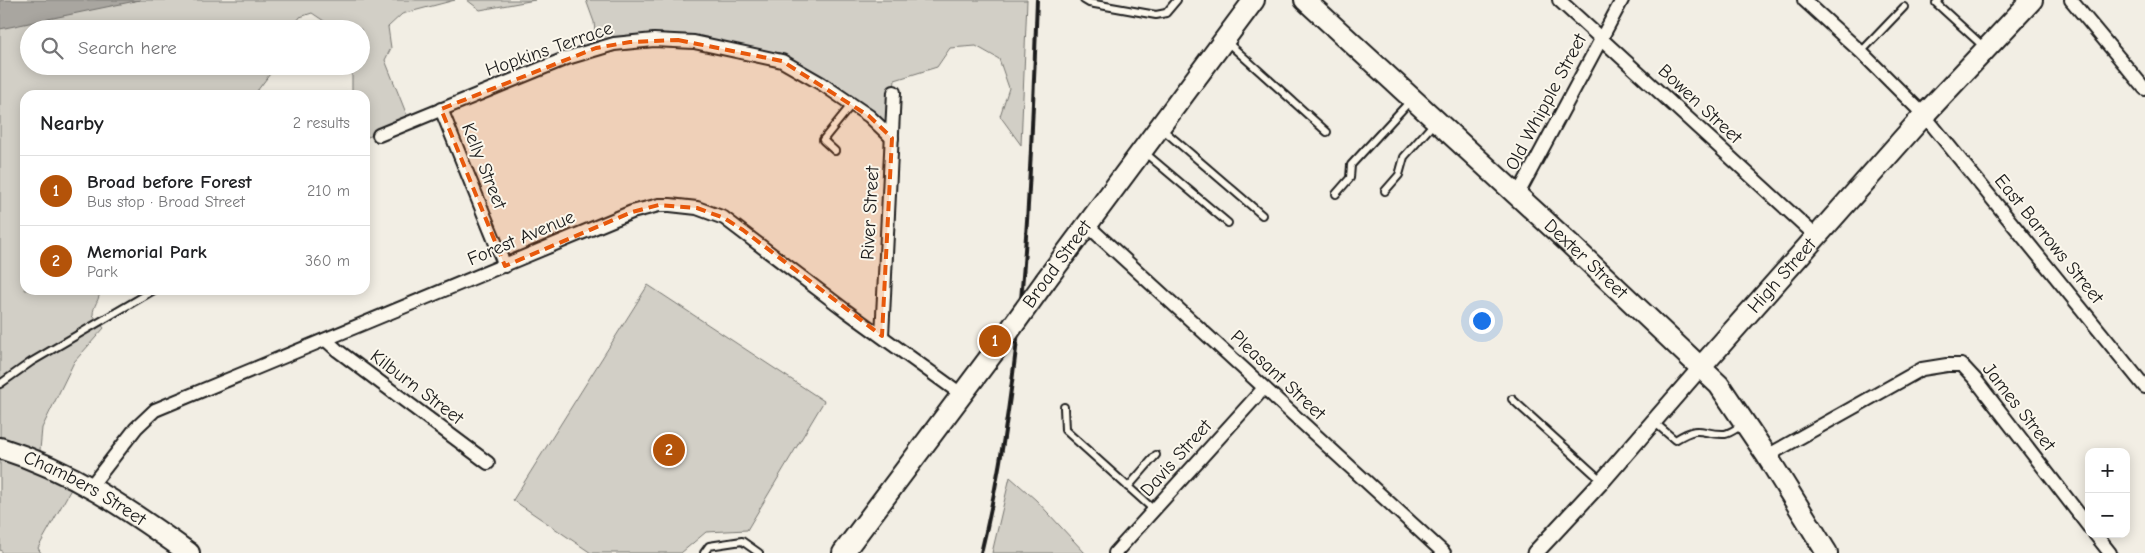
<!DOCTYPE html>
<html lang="en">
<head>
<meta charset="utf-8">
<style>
	:root { --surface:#fff; --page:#f6f6f6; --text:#202124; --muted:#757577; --line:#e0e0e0; --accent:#b45309 }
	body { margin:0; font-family:"Comic Neue",sans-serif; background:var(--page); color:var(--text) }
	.controls { position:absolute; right:15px; bottom:15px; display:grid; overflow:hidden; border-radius:10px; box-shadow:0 2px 12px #0003 }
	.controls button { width:45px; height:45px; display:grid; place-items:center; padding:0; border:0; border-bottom:1px solid var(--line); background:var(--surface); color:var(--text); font:25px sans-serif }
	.you { position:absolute; left:1481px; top:320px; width:18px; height:18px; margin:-12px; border:4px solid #fff; border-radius:50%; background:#1a73e8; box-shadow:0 0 0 8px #1a73e833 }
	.badge { display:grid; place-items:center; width:32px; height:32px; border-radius:50%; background:var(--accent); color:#fff; font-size:16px; font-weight:700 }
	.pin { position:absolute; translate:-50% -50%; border:2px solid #fff; box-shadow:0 1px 5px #0006 }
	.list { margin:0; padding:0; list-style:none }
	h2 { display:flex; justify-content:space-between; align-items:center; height:65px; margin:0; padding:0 20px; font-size:21px }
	h2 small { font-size:16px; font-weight:400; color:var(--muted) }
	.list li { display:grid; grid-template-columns:32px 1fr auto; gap:15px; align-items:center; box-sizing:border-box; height:70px; padding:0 20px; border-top:1px solid var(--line) }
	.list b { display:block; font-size:19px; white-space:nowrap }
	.list p { margin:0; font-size:16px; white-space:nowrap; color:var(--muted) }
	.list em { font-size:16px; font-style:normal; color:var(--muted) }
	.icon { flex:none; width:28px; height:28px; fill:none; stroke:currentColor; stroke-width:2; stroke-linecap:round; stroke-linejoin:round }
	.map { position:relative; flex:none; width:2145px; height:553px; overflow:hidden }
	.search { position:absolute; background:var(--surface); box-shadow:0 2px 12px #0003; left:20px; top:20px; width:350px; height:55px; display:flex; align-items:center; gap:12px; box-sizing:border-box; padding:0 18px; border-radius:28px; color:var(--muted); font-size:19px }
	.panel { position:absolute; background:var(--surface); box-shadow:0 2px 12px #0003; left:20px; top:90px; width:350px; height:205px; border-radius:15px }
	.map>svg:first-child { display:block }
	.green { fill:#d2cfc6; stroke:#777671 }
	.water { fill:#a9a6a0; stroke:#716f6b }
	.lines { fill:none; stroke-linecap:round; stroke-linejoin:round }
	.service-casing { stroke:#1c1c1c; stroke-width:10 }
	.minor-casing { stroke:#1c1c1c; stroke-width:16 }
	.tertiary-casing { stroke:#1c1c1c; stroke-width:19 }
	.primary-casing { stroke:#1c1c1c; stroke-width:24 }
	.service { stroke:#fbf7ec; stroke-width:6 }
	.minor { stroke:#fbf7ec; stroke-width:12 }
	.tertiary { stroke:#fbf7ec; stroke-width:15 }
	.primary { stroke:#fbf7ec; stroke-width:20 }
	.rail { stroke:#1c1c1c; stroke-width:4 }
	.primary-bridge-casing { stroke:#1c1c1c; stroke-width:24; stroke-linecap:butt }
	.primary-bridge { stroke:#fbf7ec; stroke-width:20 }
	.marked { fill:#e8590c; fill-opacity:0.2; stroke:#e8590c; stroke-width:4; stroke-dasharray:10 6; stroke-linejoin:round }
	.labels { text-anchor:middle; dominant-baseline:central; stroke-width:4; stroke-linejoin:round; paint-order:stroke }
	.street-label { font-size:19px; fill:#1c1c1c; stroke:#fbf7ec }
</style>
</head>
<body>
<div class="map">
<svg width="2145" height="553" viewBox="0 0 2145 553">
	<rect width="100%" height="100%" fill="#f2eee4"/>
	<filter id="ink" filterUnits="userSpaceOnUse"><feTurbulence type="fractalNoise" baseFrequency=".02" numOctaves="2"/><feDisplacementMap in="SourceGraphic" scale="10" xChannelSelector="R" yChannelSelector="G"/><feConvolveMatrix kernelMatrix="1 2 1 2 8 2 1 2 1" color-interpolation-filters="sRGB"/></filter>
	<g filter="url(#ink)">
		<g class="green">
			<path d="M 97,0 L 455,0 L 402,14 L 388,27 L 391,48 L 385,60 L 408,118 L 405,122 L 368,137 L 365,134 L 365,95 L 352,95 L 352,66 L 361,66 L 361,29 L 336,29 L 312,13 L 300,17 L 292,29 L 29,29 L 29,66 L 276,66 L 254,95 L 25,95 L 25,290 L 100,290 C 100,300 93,305 93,315 L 104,328 L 74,362 L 42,428 L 39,461 L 75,482 L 38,548 L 41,553 L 4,553 L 0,550 L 0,27 Z"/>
			<path d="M 467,0 L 535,0 L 480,10 Z"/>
			<path d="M 586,0 L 1027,0 L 1021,145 L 1000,116 L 1009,88 L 999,59 L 976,46 L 950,48 L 937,67 L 895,80 L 890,128 L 781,64 L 684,42 L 597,50 L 594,22 Z"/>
			<path d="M 648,285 L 824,401 L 747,530 L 706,532 L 681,553 L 591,553 L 513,500 Z"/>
			<path d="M 1010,477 L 1036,500 L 1085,553 L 992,553 Z"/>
		</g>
		<path class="water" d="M 0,0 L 140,0 L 0,29 Z"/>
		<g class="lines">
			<g class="service-casing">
				<g id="service">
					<path d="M 1084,0 L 1089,3 L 1156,15 L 1166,13 L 1177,0"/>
					<path d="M 1939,0 L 1936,3 L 1984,47"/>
					<path d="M 1227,42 L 1327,132"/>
					<path d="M 1861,52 L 1904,7"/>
					<path d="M 1161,128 L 1262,215"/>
					<path d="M 835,151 L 823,140 L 852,104"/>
					<path d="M 1144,152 L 1228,223"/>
					<path d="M 1385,191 L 1399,175 L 1404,157 L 1435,122"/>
					<path d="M 1336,194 L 1350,178 L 1351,165 L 1411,100"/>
					<path d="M 0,384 L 31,362 L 154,290"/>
					<path d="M 1512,399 L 1602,481"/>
					<path d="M 1064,407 L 1065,430 L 1154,510"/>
					<path d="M 1654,422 L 1675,440 C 1703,423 1699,435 1725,434 C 1731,433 1738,427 1743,425"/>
					<path d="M 1128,487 L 1156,455"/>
					<path d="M 704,553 L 709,546 L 742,541 L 759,553"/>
				</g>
			</g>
			<g class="minor-casing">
				<g id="minor">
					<path d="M 1559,0 L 1816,236"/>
					<path d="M 1804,0 L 1861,52 L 1924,115 L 2145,387"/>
					<path d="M 2071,0 L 2145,89"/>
					<path d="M 441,109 L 505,266"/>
					<path d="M 379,135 L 567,58 L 614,44 L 654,40 L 694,42 L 782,61 L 822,84 L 869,116 L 892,138"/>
					<path d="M 1517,196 L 1622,0"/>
					<path d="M 1086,224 L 1444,553"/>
					<path d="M 882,336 L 894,92"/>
					<path d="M 326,340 L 337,350 L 488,463"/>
					<path d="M 1767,456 L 1922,369 L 1947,365 L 1962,365 L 1975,379 L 2089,527"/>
					<path d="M 91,486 L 136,428 L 155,410 L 632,212 L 659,205 L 670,205 L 697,208 L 724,218 L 845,310 L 961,394"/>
					<path d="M 2095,534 L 2110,553"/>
					<path d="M 1115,553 L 1264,388"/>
				</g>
			</g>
			<g class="tertiary-casing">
				<path id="tertiary" d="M 1535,553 L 1603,480 L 1701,367"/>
			</g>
			<g class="primary-casing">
				<g id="primary">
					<path id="s1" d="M 1305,0 L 1568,242 L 1719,385 L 1767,456 L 1827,553"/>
					<path d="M 1046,280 L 1254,0"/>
					<path id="s2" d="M 1701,367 L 1924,115 L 2032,0"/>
					<path id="s3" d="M 0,448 C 73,471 128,509 189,553"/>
					<path d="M 843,553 L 1002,341"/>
				</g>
			</g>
			<use href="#service" class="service"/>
			<use href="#minor" class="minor"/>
			<use href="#tertiary" class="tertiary"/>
			<use href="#primary" class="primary"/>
			<path class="rail" d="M 981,553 C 1025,372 1030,185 1037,0"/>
			<g class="primary-bridge-casing">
				<path id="primary-bridge" d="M 1002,341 L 1046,280"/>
			</g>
			<use href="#primary-bridge" class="primary-bridge"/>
		</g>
	</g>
	<path class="marked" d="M 678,40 L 782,61 L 869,116 L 892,138 L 882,336 L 743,230 L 724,218 L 697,208 L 659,205 L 632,212 L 505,266 L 441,109 L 596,48 L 630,42 Z"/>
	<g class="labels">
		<g class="street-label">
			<text transform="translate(549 49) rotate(-19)">Hopkins Terrace</text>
			<text transform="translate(1546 102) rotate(-62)">Old Whipple Street</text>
			<text transform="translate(1700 104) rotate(43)">Bowen Street</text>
			<text transform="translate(484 166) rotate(68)">Kelly Street</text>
			<text transform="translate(870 213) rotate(-87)">River Street</text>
			<text transform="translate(521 238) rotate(-23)">Forest Avenue</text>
			<text transform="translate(2049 239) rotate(51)">East Barrows Street</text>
			<text stroke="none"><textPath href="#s1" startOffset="382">Dexter Street</textPath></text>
			<text transform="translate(1057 264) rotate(-54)">Broad Street</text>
			<text stroke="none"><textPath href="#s2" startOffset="122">High Street</textPath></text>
			<text transform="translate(1278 375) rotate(43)">Pleasant Street</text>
			<text transform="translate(417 387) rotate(37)">Kilburn Street</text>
			<text transform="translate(2019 407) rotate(52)">James Street</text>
			<text transform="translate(1176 458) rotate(-48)">Davis Street</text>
			<text stroke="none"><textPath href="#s3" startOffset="94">Chambers Street</textPath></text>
		</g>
	</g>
</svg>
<div class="controls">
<button>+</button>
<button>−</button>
</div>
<div class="you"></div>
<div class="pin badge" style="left:995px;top:341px">1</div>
<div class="pin badge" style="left:669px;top:450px">2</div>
<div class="search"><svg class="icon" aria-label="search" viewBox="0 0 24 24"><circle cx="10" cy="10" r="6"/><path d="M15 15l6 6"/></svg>Search here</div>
<section class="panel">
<h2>Nearby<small>2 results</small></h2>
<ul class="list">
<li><span class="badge">1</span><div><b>Broad before Forest</b><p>Bus stop · Broad Street</p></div><em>210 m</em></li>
<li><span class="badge">2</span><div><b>Memorial Park</b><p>Park</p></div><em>360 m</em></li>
</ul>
</section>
</div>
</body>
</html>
